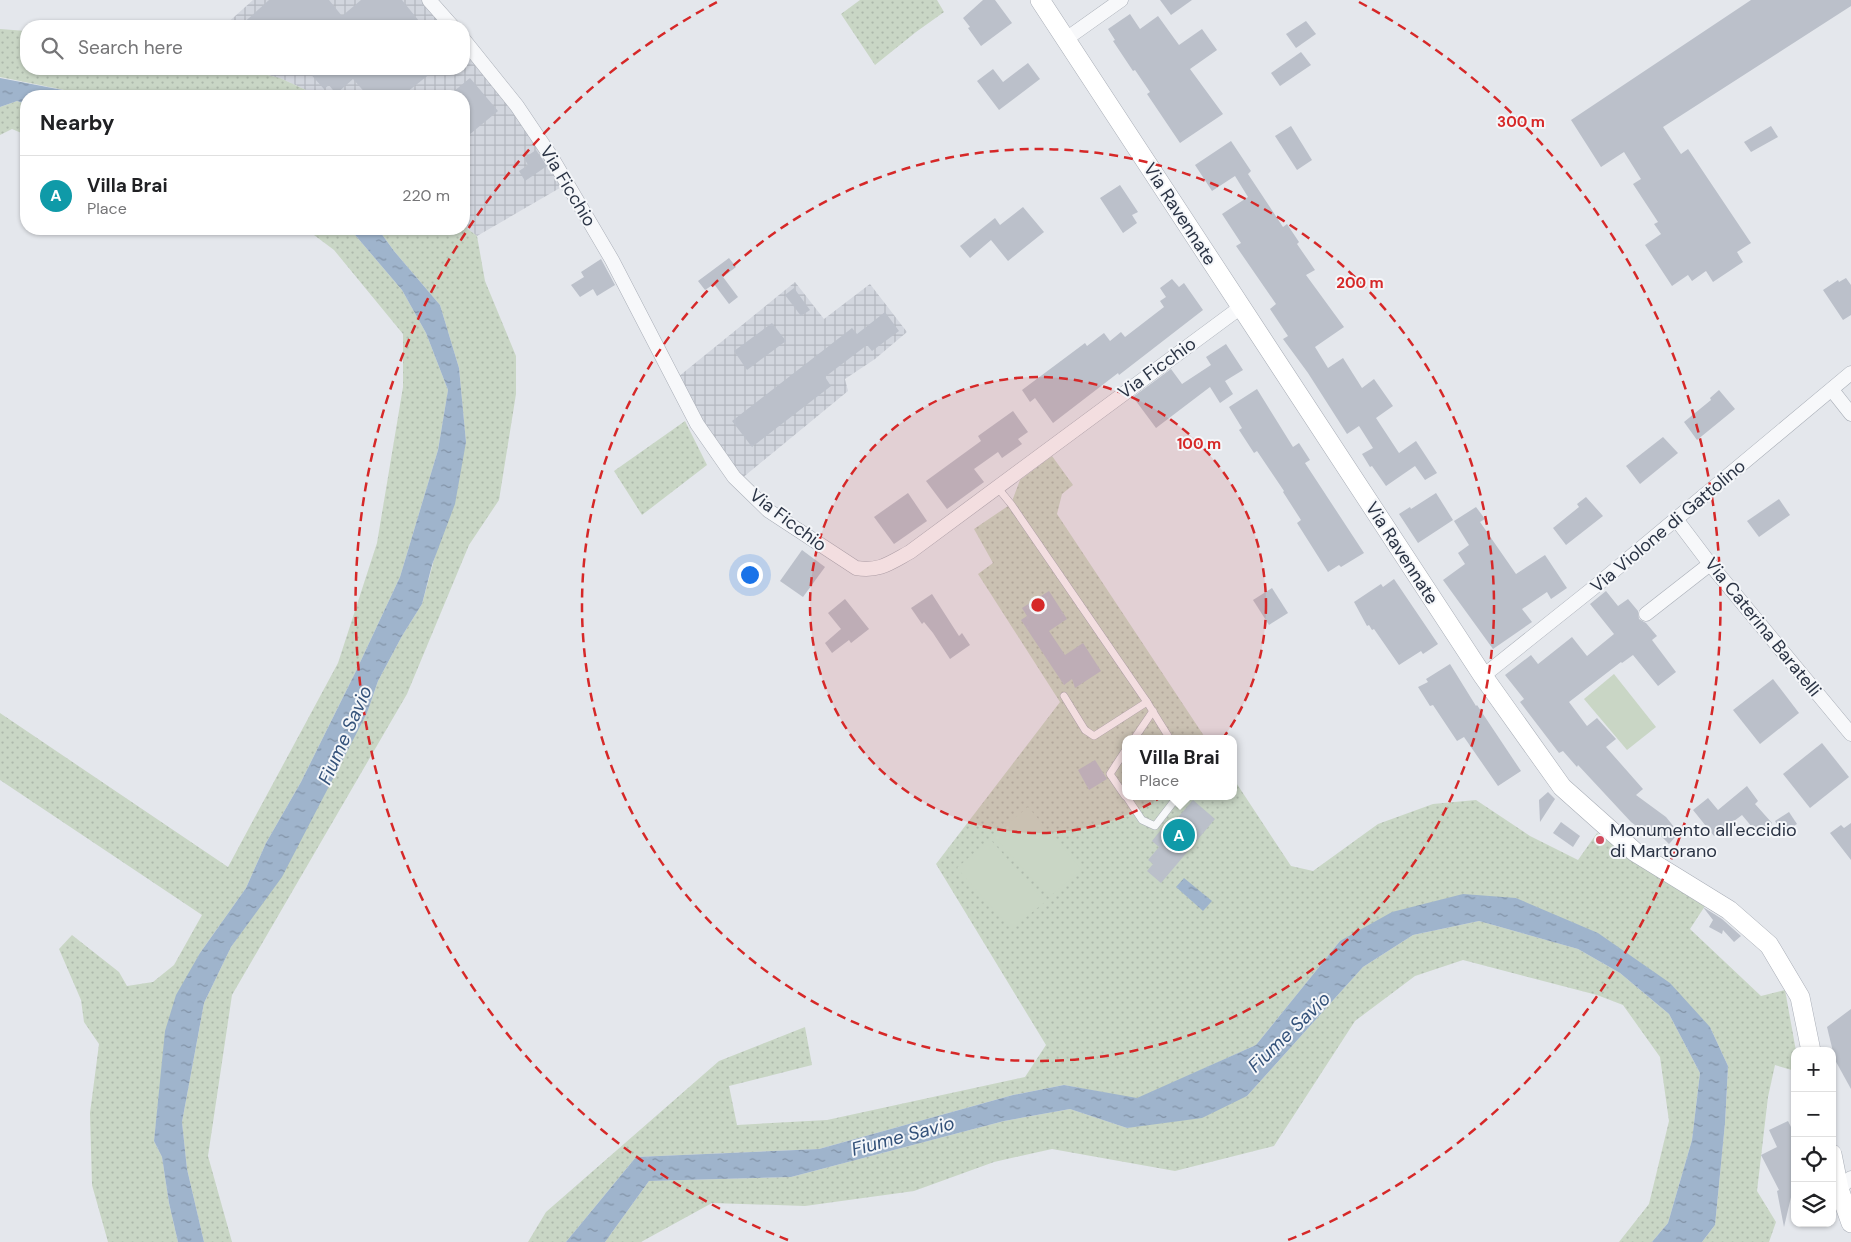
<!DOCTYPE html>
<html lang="en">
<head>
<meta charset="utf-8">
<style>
	:root { --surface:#fff; --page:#f2f2f2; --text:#202124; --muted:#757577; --line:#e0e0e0; --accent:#111827 }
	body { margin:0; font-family:"DM Sans",sans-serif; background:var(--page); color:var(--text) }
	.controls { position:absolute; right:15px; bottom:15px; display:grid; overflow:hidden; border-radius:10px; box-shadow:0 1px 4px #0004 }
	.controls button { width:45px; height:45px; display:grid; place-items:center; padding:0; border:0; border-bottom:1px solid var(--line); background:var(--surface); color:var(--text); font:25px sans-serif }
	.you { position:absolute; left:749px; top:574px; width:18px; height:18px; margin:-12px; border:4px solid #fff; border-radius:50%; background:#1a73e8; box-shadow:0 0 0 8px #1a73e833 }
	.badge { display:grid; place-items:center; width:32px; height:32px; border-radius:50%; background:var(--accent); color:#fff; font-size:16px; font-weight:700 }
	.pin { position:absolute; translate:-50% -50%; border:2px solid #fff; box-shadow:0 1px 5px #0006 }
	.popup { position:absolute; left:1122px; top:735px; width:115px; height:65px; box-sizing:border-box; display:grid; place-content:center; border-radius:10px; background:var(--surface); filter:drop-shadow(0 1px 4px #0005); font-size:16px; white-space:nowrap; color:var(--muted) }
	.popup b { font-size:19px; color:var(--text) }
	.popup::after { content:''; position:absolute; left:50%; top:100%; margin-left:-10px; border:10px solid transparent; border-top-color:var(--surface) }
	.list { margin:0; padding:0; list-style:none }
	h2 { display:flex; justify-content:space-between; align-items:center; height:65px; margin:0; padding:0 20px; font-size:21px }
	h2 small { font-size:16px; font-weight:400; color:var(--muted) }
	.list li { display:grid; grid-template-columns:32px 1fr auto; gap:15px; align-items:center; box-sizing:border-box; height:80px; padding:0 20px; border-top:1px solid var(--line) }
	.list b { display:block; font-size:19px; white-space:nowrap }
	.list p { margin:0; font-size:16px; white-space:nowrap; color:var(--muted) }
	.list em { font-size:16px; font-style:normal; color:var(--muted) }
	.icon { flex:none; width:28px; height:28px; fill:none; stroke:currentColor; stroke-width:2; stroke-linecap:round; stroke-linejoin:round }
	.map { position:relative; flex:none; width:1851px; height:1242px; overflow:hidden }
	.search { position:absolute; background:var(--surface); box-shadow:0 1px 4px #0004; left:20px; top:20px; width:450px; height:55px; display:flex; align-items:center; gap:12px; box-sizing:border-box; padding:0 18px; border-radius:20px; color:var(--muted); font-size:19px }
	.panel { position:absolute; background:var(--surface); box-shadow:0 1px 4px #0004; left:20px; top:90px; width:450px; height:145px; border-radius:20px }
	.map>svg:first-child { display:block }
	.industrial { fill:url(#industrial-grid) }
	.grass { fill:url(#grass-dots) }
	.park { fill:#c9d6c5 }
	.water { fill:url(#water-ripples) }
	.building { fill:#bbc0ca }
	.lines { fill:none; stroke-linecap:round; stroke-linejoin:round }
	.service-casing { stroke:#a9aeb7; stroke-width:8 }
	.minor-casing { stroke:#a9aeb7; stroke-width:15 }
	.secondary-casing { stroke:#a9aeb7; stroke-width:20 }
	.service { stroke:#f7f8fa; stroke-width:7 }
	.minor { stroke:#f7f8fa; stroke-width:14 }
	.secondary { stroke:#fff; stroke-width:19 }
	.ring { fill:none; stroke:#d62828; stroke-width:2.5; stroke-dasharray:9 6 }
	.poi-dot { fill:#d1495b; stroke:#f4f6f9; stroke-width:2 }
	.labels { text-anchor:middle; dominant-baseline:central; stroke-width:4; stroke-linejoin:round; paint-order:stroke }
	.street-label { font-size:18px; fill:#2b3445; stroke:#f4f6f9 }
	.poi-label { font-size:18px; fill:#2b3445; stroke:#f4f6f9; text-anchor:start }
	.water-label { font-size:19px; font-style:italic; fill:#34527a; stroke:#f4f6f9 }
	.centre { fill:#d62828; stroke:#f4f6f9; stroke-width:2.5 }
	.ring-label { font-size:15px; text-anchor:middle; font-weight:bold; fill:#d62828; stroke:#f4f6f9; stroke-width:4; stroke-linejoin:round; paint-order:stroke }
</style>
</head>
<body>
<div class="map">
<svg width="1851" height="1242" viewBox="0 0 1851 1242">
	<defs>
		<pattern id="industrial-grid" width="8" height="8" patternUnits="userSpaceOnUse" patternTransform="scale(1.25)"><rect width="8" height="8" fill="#d2d6de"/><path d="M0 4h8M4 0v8" fill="none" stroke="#b4b8c0"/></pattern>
		<pattern id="grass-dots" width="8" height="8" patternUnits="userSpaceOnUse" patternTransform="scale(1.25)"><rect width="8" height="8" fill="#c9d6c5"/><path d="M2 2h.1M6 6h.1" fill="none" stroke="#adb8ab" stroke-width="1.8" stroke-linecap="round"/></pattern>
		<pattern id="water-ripples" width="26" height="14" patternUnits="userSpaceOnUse" patternTransform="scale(1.25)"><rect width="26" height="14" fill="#9fb4cc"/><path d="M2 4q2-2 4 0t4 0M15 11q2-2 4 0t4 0" fill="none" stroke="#8293a7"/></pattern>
	</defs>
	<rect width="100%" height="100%" fill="#e4e7ec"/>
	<g class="industrial">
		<path d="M 253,0 L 426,0 L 450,26 L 224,26 Z"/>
		<path d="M 464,43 L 565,185 L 477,236 L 464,226 L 464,96 L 319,96 L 280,78 L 243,69 L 464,69 Z"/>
		<path d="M 795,282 L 824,319 L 870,284 L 907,332 L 875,359 L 845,379 L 848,391 L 741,479 L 712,439 L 678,377 Z"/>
	</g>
	<g class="grass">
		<path d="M 860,0 L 937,0 L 944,12 L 916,32 L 875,65 L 841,14 Z"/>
		<path d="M 0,29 L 26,31 L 26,69 L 243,69 L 280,78 L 319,96 L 94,96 L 0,77 Z"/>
		<path d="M 17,101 L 26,104 L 26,135 L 12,129 L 0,135 L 0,107 Z"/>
		<path d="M 464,226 L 477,236 L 485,281 L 516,356 L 516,394 L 499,500 L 469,545 L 407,694 L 232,995 L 208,1156 L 232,1242 L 204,1242 L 187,1169 L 182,1122 L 204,1003 L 231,947 L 255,913 L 367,713 L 378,681 L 402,636 L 422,604 L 466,442 L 459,368 L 440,305 L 394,251 L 378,229 L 464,229 Z"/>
		<path d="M 306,229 L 350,229 L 402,290 L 426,333 L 448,390 L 438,450 L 400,577 L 356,671 L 301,782 L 266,843 L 246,888 L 200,953 L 160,1086 L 154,1141 L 162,1157 L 169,1203 L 178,1242 L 108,1242 L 92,1185 L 90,1113 L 99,1044 L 84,1022 L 81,1000 L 59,949 L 72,935 L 119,972 L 127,986 L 153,982 L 174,965 L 202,915 L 0,780 L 0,713 L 228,867 L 338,663 L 377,543 L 403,387 L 403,334 L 334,250 Z"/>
		<path d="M 685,421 L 707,465 L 642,515 L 614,471 Z"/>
		<path d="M 1052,456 L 1073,485 L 1062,494 L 1057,514 L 1206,739 L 1125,739 L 1125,796 L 1233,796 L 1233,778 L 1291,866 L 1313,871 L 1378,824 L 1433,804 L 1476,800 L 1530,836 L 1578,860 L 1597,833 L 1705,906 L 1690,929 L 1761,996 L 1785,990 L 1796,1051 L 1795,1051 L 1795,1071 L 1775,1065 L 1768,1097 L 1757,1191 L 1776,1222 L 1769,1242 L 1702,1242 L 1715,1225 L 1725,1123 L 1728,1066 L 1710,1027 L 1516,898 L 1340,941 L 1256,1045 L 1137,1099 L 1064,1085 L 1013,1095 L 819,1149 L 636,1157 L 566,1242 L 528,1242 L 546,1212 L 719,1061 L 805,1027 L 812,1065 L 729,1086 L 737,1125 L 827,1120 L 1025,1077 L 1046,1045 L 936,864 L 1060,702 L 978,574 L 993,563 L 974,529 L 1011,504 L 1020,480 Z"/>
		<path d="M 1479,921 L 1578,949 L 1620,973 L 1669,1014 L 1700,1073 L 1692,1140 L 1668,1223 L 1652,1242 L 1619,1242 L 1649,1204 L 1669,1121 L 1660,1057 L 1623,1005 L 1597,995 L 1463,960 L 1415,976 L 1355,1021 L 1274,1146 L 1175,1171 L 1052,1149 L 994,1162 L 914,1191 L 805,1206 L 712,1203 L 641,1242 L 605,1242 L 649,1181 L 791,1177 L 1004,1121 L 1070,1109 L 1127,1128 L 1247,1096 L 1363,967 L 1413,935 Z"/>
	</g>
	<g class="park">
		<path d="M 1614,674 L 1656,727 L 1627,750 L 1584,699 Z"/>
		<path d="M 1028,807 L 1082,870 L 1049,897 L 993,836 Z"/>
		<path d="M 990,839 L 1045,902 L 1011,929 L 957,868 Z"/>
	</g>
	<g class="water">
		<path d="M 0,78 L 94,96 L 26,96 L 26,104 L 17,101 L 0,107 Z"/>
		<path d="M 350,229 L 378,229 L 394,251 L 440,305 L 459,368 L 466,442 L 455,504 L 432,565 L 422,604 L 402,636 L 378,681 L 367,713 L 282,877 L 231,947 L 204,1003 L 182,1122 L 187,1169 L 204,1242 L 178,1242 L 169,1203 L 162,1157 L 154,1141 L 165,1031 L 176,995 L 200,953 L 246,888 L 266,843 L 301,782 L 356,671 L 400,577 L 438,450 L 448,390 L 426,333 L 402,290 Z"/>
		<path d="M 1184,878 L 1212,901 L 1203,911 L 1176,887 Z"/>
		<path d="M 1463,894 L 1516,898 L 1598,933 L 1670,983 L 1710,1027 L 1728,1066 L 1725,1123 L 1715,1225 L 1702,1242 L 1652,1242 L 1668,1223 L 1692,1140 L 1700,1073 L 1669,1014 L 1620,973 L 1578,949 L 1479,921 L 1413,935 L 1363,967 L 1247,1096 L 1202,1118 L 1127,1128 L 1070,1109 L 1004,1121 L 791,1177 L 649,1181 L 605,1242 L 566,1242 L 636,1157 L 819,1149 L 1013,1095 L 1064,1085 L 1137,1098 L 1256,1045 L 1340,941 L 1392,912 Z"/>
	</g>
	<g class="building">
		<path d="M 269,0 L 329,0 L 342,16 L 361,0 L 402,0 L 423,26 L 240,26 Z"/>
		<path d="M 983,0 L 995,0 L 1012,23 L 981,46 L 968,28 L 970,27 L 963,18 Z"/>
		<path d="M 1160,0 L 1192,0 L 1171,15 Z"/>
		<path d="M 1751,0 L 1851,0 L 1851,6 L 1663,127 L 1681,154 L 1688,149 L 1751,243 L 1737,252 L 1743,262 L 1713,282 L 1706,271 L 1692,281 L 1688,275 L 1672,286 L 1645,245 L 1661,234 L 1654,224 L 1658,222 L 1633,184 L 1641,179 L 1624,152 L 1601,167 L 1571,120 Z"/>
		<path d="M 1130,14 L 1140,29 L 1158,16 L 1179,45 L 1202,29 L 1217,50 L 1190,69 L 1223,114 L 1180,143 L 1147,94 L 1150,92 L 1135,70 L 1133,71 L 1113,41 L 1115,40 L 1108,29 Z"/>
		<path d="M 1306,21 L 1316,34 L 1296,48 L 1286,34 Z"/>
		<path d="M 1301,52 L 1311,65 L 1280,86 L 1271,73 Z"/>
		<path d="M 1028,63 L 1040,79 L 999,110 L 977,81 L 993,69 L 1003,82 Z"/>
		<path d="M 306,69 L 436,69 L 402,96 L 368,96 L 353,79 L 336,94 L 329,85 L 324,89 Z"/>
		<path d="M 470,78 L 498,111 L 464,139 L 464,96 L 448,96 Z"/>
		<path d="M 1291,126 L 1312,160 L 1297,170 L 1275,136 Z"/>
		<path d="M 1771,126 L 1778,137 L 1751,152 L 1744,142 Z"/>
		<path d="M 1231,141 L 1251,171 L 1248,174 L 1283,227 L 1287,224 L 1299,242 L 1297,244 L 1315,270 L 1306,275 L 1344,327 L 1315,347 L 1328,368 L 1343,358 L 1362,388 L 1374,379 L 1393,406 L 1376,418 L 1399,453 L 1416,441 L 1437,473 L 1425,480 L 1415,466 L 1386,486 L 1372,466 L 1370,467 L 1362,454 L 1373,448 L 1359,426 L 1347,434 L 1308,373 L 1283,339 L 1288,336 L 1270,309 L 1276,304 L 1236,246 L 1241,243 L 1222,214 L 1248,197 L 1235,176 L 1212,191 L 1195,165 Z"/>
		<path d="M 536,150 L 547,166 L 525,181 L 519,171 L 528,165 L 524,158 Z"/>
		<path d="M 1120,185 L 1138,212 L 1132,215 L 1137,223 L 1123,233 L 1100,198 Z"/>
		<path d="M 1023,207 L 1044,232 L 1008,261 L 991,240 L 970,258 L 960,246 L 995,218 L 1000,225 Z"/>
		<path d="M 729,258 L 736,267 L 723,277 L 738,297 L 729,304 L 714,284 L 705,290 L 698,281 Z"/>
		<path d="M 601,259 L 615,285 L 597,296 L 593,289 L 580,297 L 571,285 L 584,277 L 581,272 Z"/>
		<path d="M 1846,278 L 1851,285 L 1851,315 L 1843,320 L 1823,290 L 1838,280 L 1839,282 Z"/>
		<path d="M 1172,279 L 1179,287 L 1184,283 L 1203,310 L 1119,375 L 1118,373 L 1053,423 L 1035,398 L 1030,402 L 1022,390 L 1085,343 L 1087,346 L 1104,333 L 1110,341 L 1121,332 L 1125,337 L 1164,307 L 1160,301 L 1166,297 L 1160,288 Z"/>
		<path d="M 794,288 L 810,310 L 801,316 L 785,295 Z"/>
		<path d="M 885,312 L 899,331 L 872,351 L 867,345 L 825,377 L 831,386 L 752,447 L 732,421 L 852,328 L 857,334 Z"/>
		<path d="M 772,323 L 786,341 L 747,370 L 734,351 Z"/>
		<path d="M 1226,344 L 1243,370 L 1225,381 L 1233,394 L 1220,403 L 1210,387 L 1156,428 L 1133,397 L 1171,369 L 1182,384 L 1211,365 L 1206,357 Z"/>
		<path d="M 1257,389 L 1293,447 L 1299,443 L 1310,460 L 1305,463 L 1364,553 L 1341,567 L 1339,565 L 1328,572 L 1297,523 L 1301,520 L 1283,492 L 1284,491 L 1257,451 L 1254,453 L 1239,430 L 1242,428 L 1229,407 Z"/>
		<path d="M 1719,390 L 1735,409 L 1697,440 L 1684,422 L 1711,400 L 1710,398 Z"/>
		<path d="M 1013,411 L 1028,432 L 1018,439 L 1022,444 L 1002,458 L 998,452 L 974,469 L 984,482 L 947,509 L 926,481 L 981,441 L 978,436 Z"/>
		<path d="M 1663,437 L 1678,453 L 1640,484 L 1626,466 Z"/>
		<path d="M 908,493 L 927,521 L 894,544 L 874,517 Z"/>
		<path d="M 1436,493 L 1453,520 L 1418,543 L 1399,514 L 1410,507 L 1411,509 Z"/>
		<path d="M 1586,497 L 1603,516 L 1566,545 L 1553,528 L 1579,507 L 1577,504 Z"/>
		<path d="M 1779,499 L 1790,515 L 1759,537 L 1747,521 Z"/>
		<path d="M 1476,507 L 1485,519 L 1480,522 L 1516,574 L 1545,555 L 1567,588 L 1551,599 L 1547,592 L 1522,609 L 1532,622 L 1493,649 L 1443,580 L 1465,564 L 1458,553 L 1469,545 L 1454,521 Z"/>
		<path d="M 802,550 L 825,567 L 803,597 L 780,581 Z"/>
		<path d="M 1394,579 L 1438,644 L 1423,654 L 1421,651 L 1399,665 L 1374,629 L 1372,630 L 1369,625 L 1367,626 L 1354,602 L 1381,584 L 1383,587 Z"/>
		<path d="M 1272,588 L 1288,613 L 1269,625 L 1253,600 Z"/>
		<path d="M 1049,591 L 1067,619 L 1049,631 L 1065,655 L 1083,643 L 1101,671 L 1075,688 L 1072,679 L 1064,685 L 1021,620 L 1027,616 L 1022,608 Z"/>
		<path d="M 1606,591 L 1618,606 L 1628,599 L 1638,611 L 1639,619 L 1646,623 L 1657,636 L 1652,640 L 1676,672 L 1658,686 L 1633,655 L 1622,663 L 1621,662 L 1569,702 L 1587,726 L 1597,718 L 1616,739 L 1606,747 L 1643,789 L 1636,795 L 1666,817 L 1679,833 L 1669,844 L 1657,832 L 1652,838 L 1631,822 L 1578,765 L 1577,767 L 1563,751 L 1559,753 L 1520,702 L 1524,699 L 1505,675 L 1531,655 L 1538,664 L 1572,637 L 1587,656 L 1614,634 L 1590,604 Z"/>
		<path d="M 932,594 L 959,636 L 962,633 L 970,645 L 950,659 L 933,633 L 924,622 L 922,624 L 911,608 Z"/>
		<path d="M 845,599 L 869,629 L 851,643 L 849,640 L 832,653 L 825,643 L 841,629 L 828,613 Z"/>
		<path d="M 1450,664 L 1476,706 L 1477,705 L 1521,771 L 1498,786 L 1464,737 L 1457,741 L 1433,705 L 1430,706 L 1418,687 L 1428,682 L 1426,679 Z"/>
		<path d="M 1773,679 L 1799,713 L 1760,744 L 1733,710 Z"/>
		<path d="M 1822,743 L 1849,777 L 1810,808 L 1783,774 Z"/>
		<path d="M 1095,760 L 1107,779 L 1089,790 L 1078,770 Z"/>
		<path d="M 1747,786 L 1758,801 L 1755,804 L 1772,823 L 1758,834 L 1742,815 L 1714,836 L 1693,810 L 1708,798 L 1718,810 Z"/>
		<path d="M 1548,792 L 1555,799 L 1540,822 L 1539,800 Z"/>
		<path d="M 1193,800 L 1215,819 L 1161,883 L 1147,871 L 1153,864 L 1148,860 L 1159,847 L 1152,841 L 1164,826 L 1168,829 Z"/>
		<path d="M 1789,812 L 1797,824 L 1783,833 L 1775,821 Z"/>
		<path d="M 1561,822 L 1580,836 L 1573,847 L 1553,833 Z"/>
		<path d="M 1851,823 L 1851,860 L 1830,833 L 1841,825 L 1844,828 Z"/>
		<path d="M 1703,907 L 1722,919 L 1741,936 L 1734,942 L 1723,930 L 1722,934 L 1709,927 L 1713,920 Z"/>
		<path d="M 1851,1009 L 1851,1089 L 1835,1060 L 1827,1027 Z"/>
		<path d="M 1788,1121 L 1795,1135 L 1795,1180 L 1784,1227 L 1777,1191 L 1779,1190 L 1761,1155 L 1777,1147 L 1769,1130 Z"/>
	</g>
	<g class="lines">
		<g class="service-casing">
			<g id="service">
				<path d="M 997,487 L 1011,504 L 1147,702 L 1170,739"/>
				<path d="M 1064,696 L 1085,730 L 1094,736 L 1147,702"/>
				<path d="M 1134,739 L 1153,711"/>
				<path d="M 1125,751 L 1110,774 L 1125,796"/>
				<path d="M 1126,796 L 1142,820 L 1155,826 L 1178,796"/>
			</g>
		</g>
		<g class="minor-casing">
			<g id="minor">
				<path d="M 429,0 L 452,26"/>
				<path d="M 1066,39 L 1121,0"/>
				<path d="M 464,40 L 517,106 L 552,158 L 612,260 L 697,424 L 734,477 L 769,511 L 856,568 C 879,572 890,563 910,552 L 1241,307"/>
				<path d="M 1832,390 L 1851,414"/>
				<path d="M 1676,519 L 1710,564 L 1851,734"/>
				<path d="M 1646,614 L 1710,564"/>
				<path d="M 1483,676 L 1592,589 L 1851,373"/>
				<path d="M 1839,1189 L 1851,1178"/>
			</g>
		</g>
		<g class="secondary-casing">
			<g id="secondary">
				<path d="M 1040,0 L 1483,676 L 1562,787 L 1635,852 L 1729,910 L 1769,945 L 1800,997 L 1811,1051"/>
				<path d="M 1832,1154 L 1839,1189 L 1851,1223"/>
			</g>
		</g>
		<use href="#service" class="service"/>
		<use href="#minor" class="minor"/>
		<use href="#secondary" class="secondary"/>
	</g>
	<circle cx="1038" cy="605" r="228" fill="#d62828" fill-opacity=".12"/>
	<g class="ring">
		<circle cx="1038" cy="605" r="228"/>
		<circle cx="1038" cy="605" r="456"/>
		<path d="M788 1240A683 683 0 0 1 717 2M1359 2A683 683 0 0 1 1288 1240"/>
	</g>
	<circle class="poi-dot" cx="1600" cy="840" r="5"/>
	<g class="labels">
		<g class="street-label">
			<text transform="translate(568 186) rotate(59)">Via Ficchio</text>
			<text transform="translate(1180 214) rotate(57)">Via Ravennate</text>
			<text transform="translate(1157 368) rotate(-36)">Via Ficchio</text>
			<text transform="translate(788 520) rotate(37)">Via Ficchio</text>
			<text transform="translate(1668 526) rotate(-40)">Via Violone di Gattolino</text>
			<text transform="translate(1402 553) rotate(57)">Via Ravennate</text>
			<text transform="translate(1763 627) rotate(51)">Via Caterina Baratelli</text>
		</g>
		<g class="poi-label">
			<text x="1610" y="830">Monumento all'eccidio<tspan x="1610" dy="21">di Martorano</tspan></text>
		</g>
		<g class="water-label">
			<text transform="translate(345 735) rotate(-66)">Fiume Savio</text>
			<text transform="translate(1289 1032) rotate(-44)">Fiume Savio</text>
			<text transform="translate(903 1136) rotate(-15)">Fiume Savio</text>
		</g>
	</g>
	<circle cx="1038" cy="605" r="8" class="centre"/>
	<g class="ring-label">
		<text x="1521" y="127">300 m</text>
		<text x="1360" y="288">200 m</text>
		<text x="1199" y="449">100 m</text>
	</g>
</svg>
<div class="controls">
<button>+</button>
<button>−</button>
<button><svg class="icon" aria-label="locate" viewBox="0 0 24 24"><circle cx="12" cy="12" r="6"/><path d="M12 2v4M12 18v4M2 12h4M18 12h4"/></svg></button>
<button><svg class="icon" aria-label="layers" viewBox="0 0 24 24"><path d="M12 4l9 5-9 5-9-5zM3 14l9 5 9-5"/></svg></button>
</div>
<div class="you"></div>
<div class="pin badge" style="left:1179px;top:835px;background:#0f9aa8">A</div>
<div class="popup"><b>Villa Brai</b>Place</div>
<div class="search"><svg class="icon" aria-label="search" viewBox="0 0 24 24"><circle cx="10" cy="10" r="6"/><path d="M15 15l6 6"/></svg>Search here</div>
<section class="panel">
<h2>Nearby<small></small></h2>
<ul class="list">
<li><span class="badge" style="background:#0f9aa8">A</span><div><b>Villa Brai</b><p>Place</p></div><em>220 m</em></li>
</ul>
</section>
</div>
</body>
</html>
